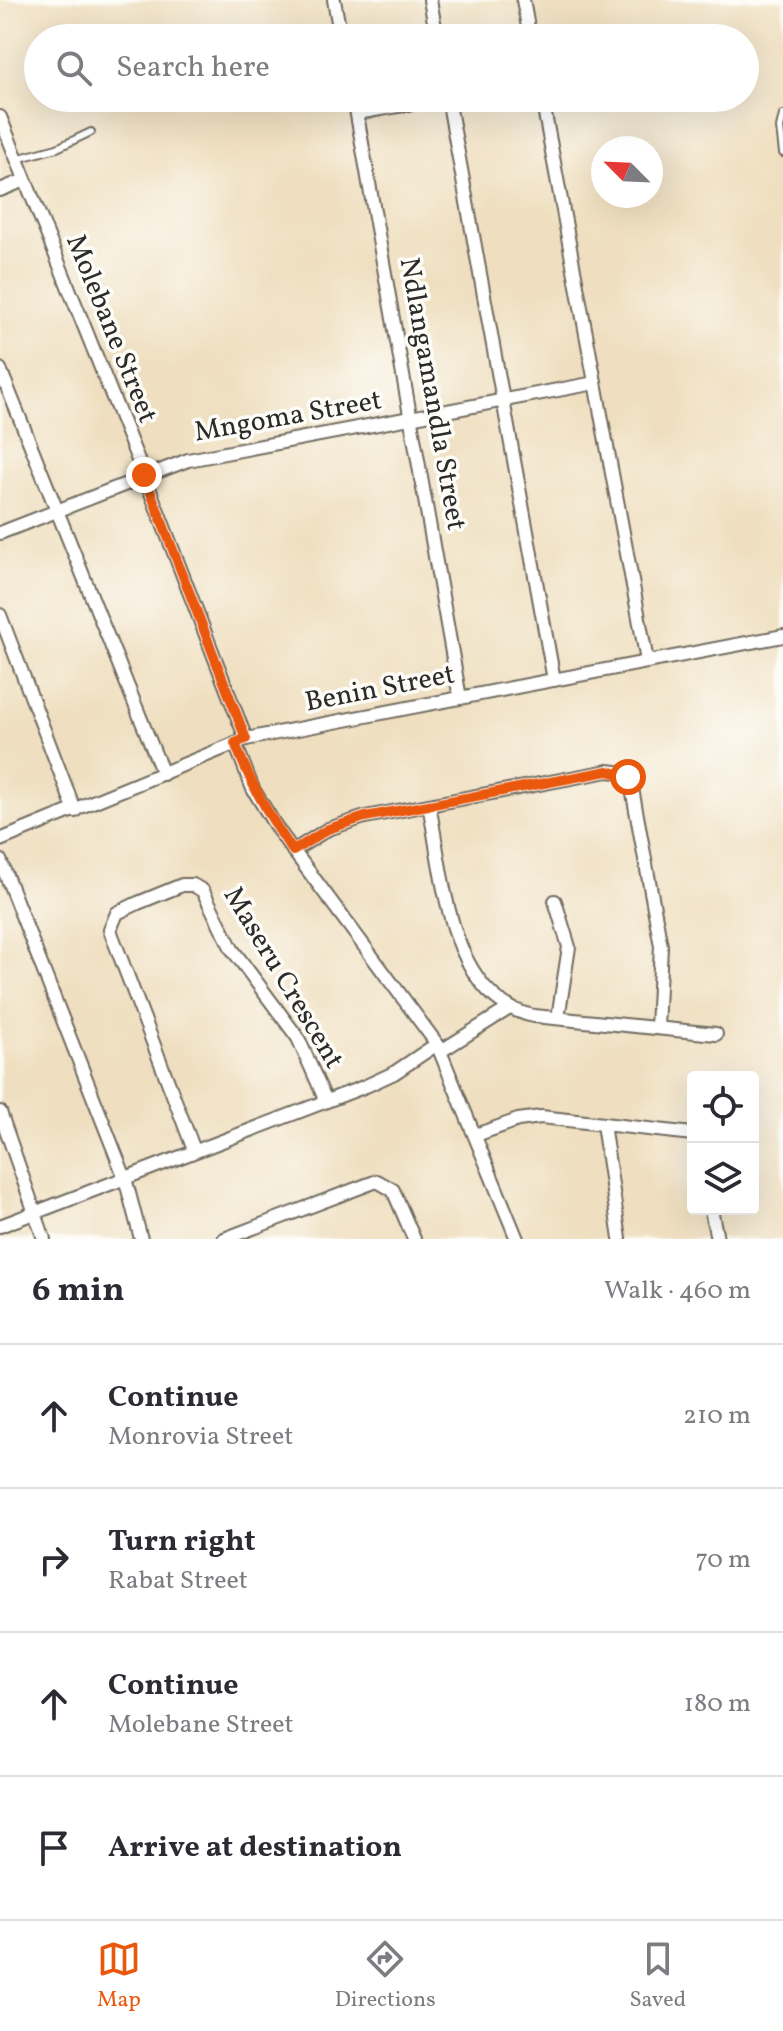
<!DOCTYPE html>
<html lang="en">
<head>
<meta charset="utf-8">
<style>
	:root { --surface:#fff; --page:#f2f2f3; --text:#2b2b33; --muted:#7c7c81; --line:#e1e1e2; --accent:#ea580c }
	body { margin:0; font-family:Vollkorn,serif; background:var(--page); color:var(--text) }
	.controls { position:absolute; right:24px; bottom:24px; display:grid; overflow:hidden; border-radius:8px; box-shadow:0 8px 32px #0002 }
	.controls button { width:72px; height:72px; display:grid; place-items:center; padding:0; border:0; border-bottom:2px solid var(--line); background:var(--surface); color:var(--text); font:40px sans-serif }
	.compass { position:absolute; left:591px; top:136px; width:72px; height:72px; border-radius:50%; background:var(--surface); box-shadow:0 8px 32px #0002; rotate:294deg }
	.stop { position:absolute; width:24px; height:24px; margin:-18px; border:6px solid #ea580c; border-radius:50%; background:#fff }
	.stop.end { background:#ea580c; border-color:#fff; box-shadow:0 2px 8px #0008 }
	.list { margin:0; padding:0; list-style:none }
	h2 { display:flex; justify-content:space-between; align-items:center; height:104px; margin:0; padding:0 32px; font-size:34px }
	h2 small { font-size:26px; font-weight:400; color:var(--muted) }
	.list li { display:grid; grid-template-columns:52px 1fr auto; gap:24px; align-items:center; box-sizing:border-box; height:144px; padding:0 32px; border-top:2px solid var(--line) }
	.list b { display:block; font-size:30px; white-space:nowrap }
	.list p { margin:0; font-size:26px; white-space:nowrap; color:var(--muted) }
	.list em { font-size:26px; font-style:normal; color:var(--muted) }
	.icon { flex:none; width:44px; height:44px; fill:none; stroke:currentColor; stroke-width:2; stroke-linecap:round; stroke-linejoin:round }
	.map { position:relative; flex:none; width:783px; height:1239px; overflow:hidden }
	.search { position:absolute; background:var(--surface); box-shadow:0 8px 32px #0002; left:24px; right:24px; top:24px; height:88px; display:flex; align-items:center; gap:20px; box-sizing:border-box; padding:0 28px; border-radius:44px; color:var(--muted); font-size:30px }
	.sheet { height:680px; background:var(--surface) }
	nav { display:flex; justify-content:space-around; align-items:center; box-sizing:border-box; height:112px; border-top:2px solid var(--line); background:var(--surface); font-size:22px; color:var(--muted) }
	nav a { display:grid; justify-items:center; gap:4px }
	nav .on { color:var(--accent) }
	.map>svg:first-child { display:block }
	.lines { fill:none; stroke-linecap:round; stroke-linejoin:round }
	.lane-casing { stroke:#706a5f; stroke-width:10 }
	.street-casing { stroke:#706a5f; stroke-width:16 }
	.lane { stroke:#fff; stroke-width:6 }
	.street { stroke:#fff; stroke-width:12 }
	.route { stroke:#ea580c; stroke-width:10 }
	.labels { text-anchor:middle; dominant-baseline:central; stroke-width:7; stroke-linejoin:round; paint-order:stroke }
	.street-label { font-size:28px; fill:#2b2b2b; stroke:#fdfcf7 }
</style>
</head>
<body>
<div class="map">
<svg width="783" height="1239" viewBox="0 0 783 1239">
	<rect width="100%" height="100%" fill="#fdfcf7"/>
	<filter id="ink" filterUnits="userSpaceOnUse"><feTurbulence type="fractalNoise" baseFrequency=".0125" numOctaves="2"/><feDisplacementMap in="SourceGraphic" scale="16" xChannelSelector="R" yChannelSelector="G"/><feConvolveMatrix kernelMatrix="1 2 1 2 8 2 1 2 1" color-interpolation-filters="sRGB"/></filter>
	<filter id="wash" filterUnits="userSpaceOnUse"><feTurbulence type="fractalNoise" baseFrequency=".006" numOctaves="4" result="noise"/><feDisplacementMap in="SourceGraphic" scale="32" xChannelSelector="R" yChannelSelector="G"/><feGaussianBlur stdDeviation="1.8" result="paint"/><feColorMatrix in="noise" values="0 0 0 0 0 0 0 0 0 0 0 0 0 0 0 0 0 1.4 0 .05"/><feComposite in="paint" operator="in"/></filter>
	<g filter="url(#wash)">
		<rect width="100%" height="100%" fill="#efdfc0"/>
	</g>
	<g filter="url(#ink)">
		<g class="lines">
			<g class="lane-casing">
				<g id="lane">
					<path d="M 783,115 L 780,128 L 783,153"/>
					<path d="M 16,159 L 57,148 L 91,132"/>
				</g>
			</g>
			<g class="street-casing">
				<g id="street">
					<path d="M 334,0 L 341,38"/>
					<path d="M 430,0 L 437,38"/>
					<path d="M 523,0 L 530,38"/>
					<path d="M 354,98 L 460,698"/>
					<path d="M 448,98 L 554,680"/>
					<path d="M 542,98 L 647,661"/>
					<path d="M 357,113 L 444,98"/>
					<path d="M 0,117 L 144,475 L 246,739"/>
					<path d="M 0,190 L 25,180"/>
					<path d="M 0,369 L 163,774"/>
					<path d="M 0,533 L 188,460 L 595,383"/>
					<path d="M 0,615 L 75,811"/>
					<path d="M 235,743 L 253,789 L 278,830 L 437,1044 L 517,1239"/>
					<path d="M 429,805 C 443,873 448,999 534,1016 L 716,1034"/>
					<path d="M 0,840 L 246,739 L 783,636"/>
					<path d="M 293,851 L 328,829 L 365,817 L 608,771 L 624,773 L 631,783 L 661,946 L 657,1028"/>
					<path d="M 0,860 L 125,1178 L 141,1239"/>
					<path d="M 555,901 L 569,947 L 558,1018"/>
					<path d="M 441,1051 L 508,1009"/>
					<path d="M 0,1112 L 44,1239"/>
					<path d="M 603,1124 L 620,1239"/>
					<path d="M 476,1135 L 518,1120 L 541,1117 L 693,1134"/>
					<path d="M 194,1150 L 110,930 L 117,913 L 138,903 L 182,885 L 193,885 L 203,891 L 232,949 L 298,1038 L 326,1101"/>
					<path d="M 711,1209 L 717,1239"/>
					<path d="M 0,1226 L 366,1086 L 394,1073 L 437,1044"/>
					<path d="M 224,1239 L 377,1181 L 393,1190 L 414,1239"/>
				</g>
			</g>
			<use href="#lane" class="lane"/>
			<use href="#street" class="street"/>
		</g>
	</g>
	<g class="lines" filter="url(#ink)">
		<path class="route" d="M 144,475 L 246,739 L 235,743 C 250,782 268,816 293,851 L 328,829 L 365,817 L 608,771 L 628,777"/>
	</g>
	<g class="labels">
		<g class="street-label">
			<text transform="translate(111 329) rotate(68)">Molebane Street</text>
			<text transform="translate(432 394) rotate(80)">Ndlangamandla Street</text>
			<text transform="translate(288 417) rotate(-10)">Mngoma Street</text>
			<text transform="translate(380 689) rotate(-11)">Benin Street</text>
			<text transform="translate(283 978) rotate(59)">Maseru Crescent</text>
		</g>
	</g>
</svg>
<div class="controls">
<button><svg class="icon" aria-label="locate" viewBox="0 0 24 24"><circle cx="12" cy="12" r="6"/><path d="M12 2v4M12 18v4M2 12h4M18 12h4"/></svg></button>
<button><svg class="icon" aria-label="layers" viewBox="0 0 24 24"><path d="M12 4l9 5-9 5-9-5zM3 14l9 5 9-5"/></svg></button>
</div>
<svg class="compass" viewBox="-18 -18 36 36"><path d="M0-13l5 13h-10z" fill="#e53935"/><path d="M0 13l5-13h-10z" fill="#7c7c81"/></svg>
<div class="stop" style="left:628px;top:777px"></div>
<div class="stop end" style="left:144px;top:475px"></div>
<div class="search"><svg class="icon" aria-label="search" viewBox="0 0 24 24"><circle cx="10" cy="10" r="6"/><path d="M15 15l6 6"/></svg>Search here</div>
</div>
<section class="sheet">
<h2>6 min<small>Walk · 460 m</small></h2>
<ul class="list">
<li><svg class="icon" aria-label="ahead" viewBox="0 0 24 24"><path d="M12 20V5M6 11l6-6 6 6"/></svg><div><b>Continue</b><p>Monrovia Street</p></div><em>210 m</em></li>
<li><svg class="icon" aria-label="right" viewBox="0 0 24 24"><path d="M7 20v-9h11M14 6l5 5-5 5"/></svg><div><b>Turn right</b><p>Rabat Street</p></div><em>70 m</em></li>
<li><svg class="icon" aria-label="ahead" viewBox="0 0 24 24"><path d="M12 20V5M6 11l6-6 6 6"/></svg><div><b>Continue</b><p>Molebane Street</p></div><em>180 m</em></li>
<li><svg class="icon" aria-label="arrive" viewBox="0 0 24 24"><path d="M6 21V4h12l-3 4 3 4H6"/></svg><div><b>Arrive at destination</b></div></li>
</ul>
</section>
<nav>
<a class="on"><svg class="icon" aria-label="map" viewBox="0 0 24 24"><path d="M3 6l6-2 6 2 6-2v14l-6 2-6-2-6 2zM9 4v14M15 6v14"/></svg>Map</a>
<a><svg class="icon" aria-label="directions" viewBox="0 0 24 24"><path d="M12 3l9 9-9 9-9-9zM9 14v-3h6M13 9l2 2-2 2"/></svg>Directions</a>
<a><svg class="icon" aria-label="saved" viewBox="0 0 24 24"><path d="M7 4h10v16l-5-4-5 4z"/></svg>Saved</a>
</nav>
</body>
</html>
